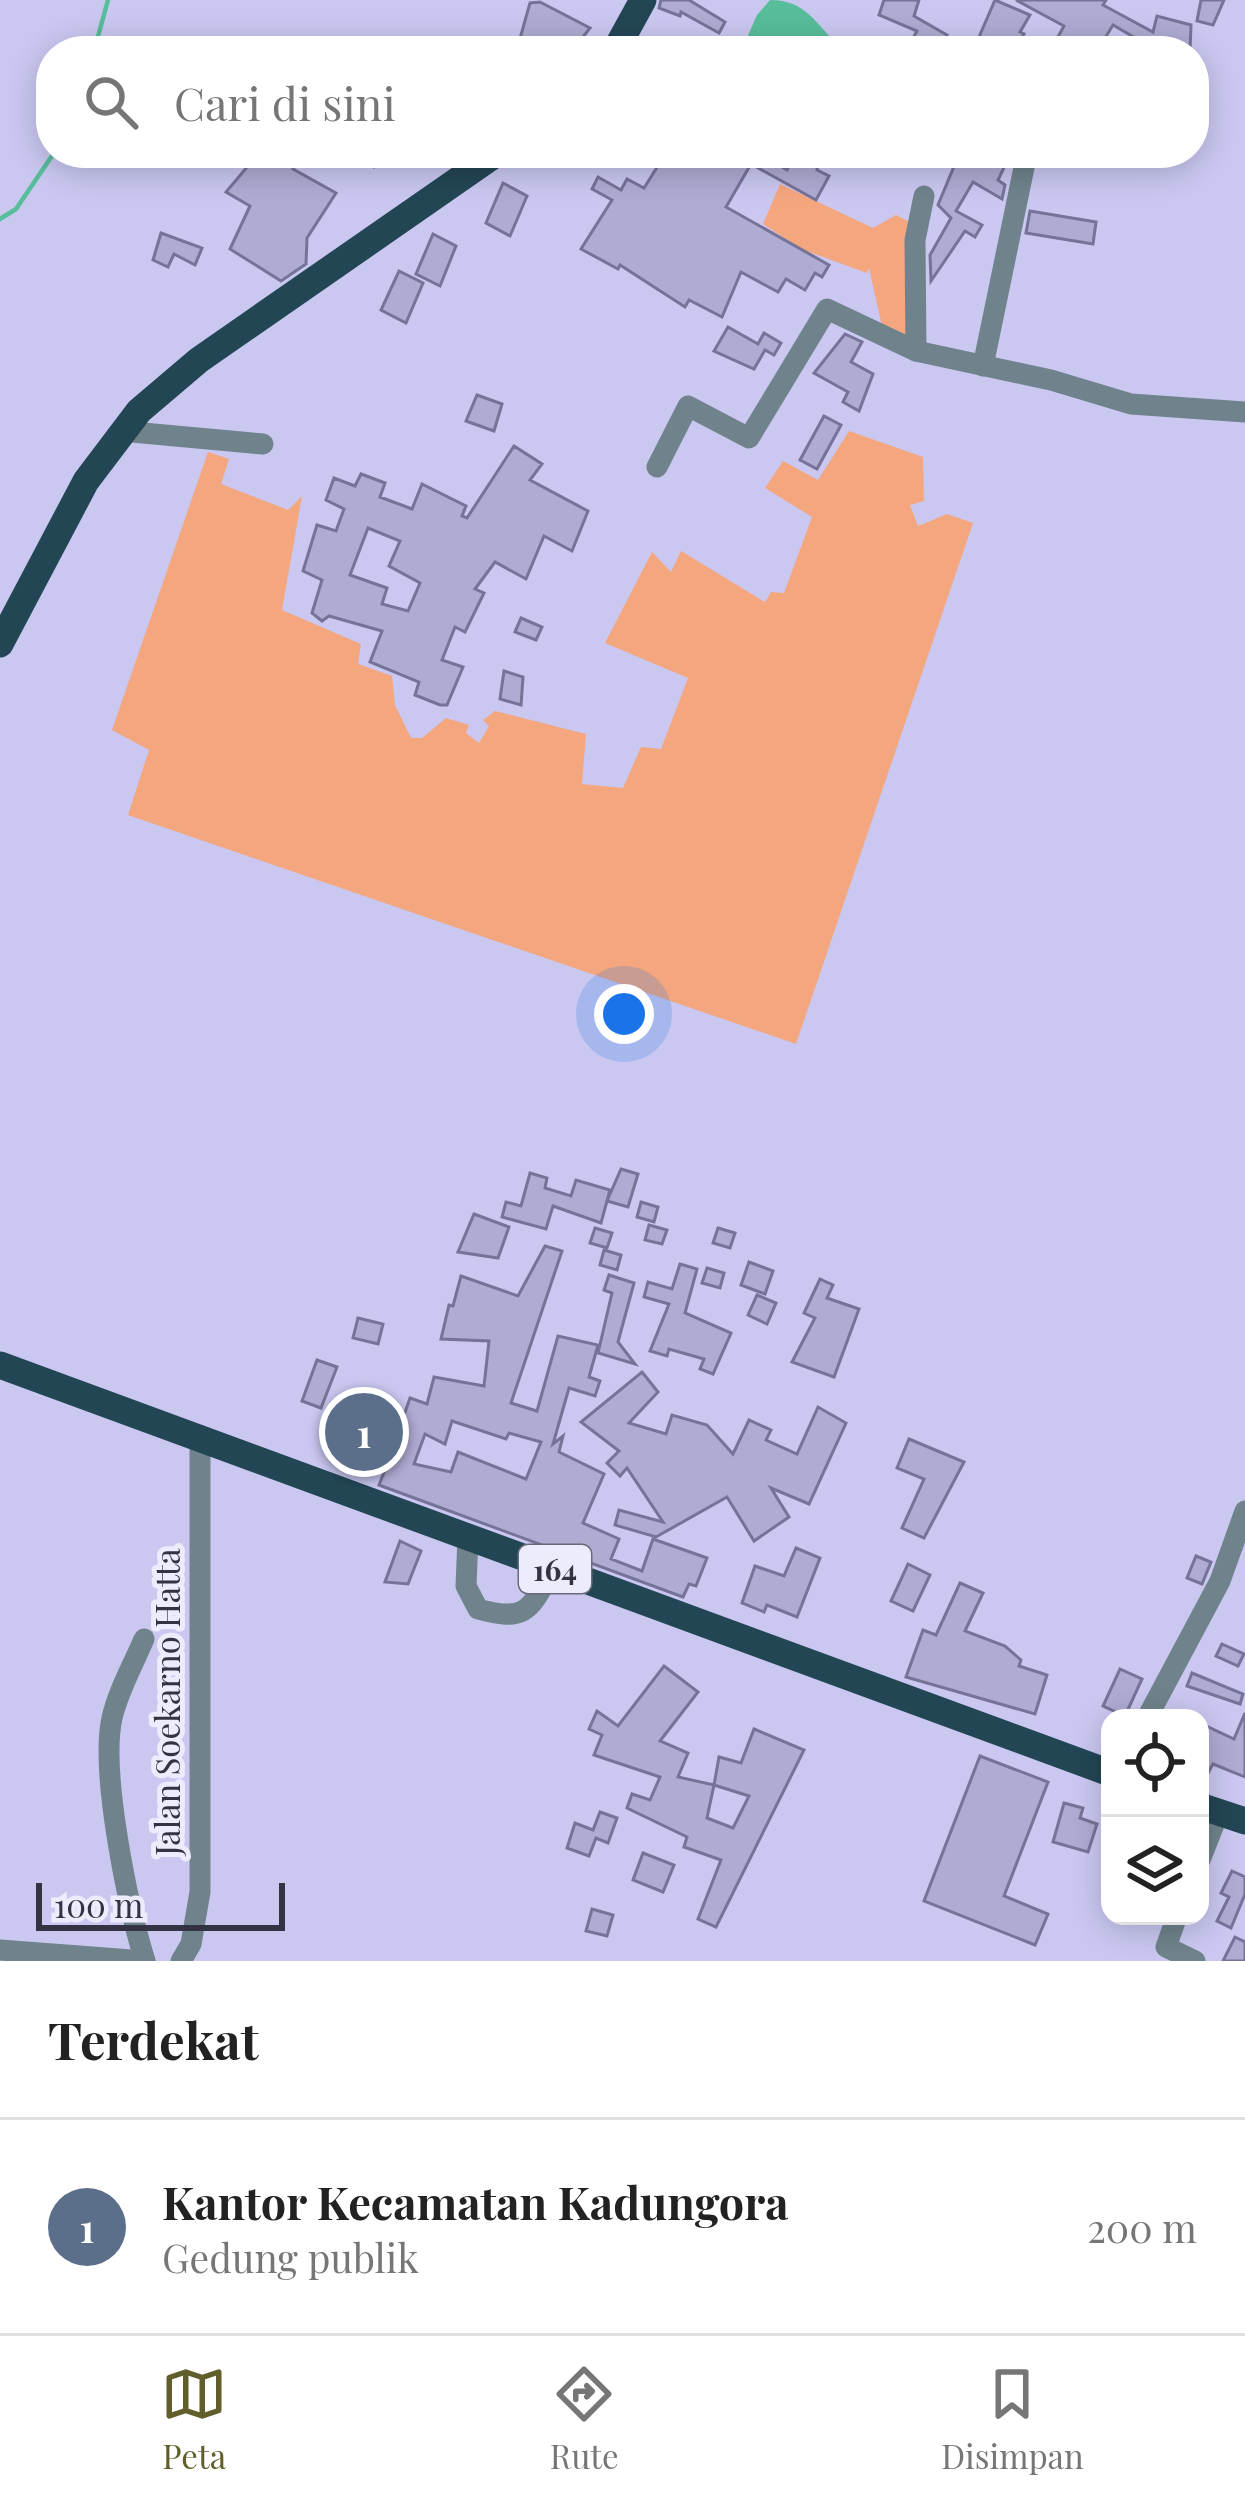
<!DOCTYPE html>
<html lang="id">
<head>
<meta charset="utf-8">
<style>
	:root { --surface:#fff; --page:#f2f2f2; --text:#222; --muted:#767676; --line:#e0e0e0; --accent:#605f2c }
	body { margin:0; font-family:"Playfair Display",serif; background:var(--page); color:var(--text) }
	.controls { position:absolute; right:36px; bottom:36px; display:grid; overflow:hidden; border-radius:24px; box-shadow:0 6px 30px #0003 }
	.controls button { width:108px; height:108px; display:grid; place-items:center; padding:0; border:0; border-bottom:3px solid var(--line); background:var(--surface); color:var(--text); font:60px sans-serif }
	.scale { position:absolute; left:36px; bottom:30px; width:249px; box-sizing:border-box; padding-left:12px; border:6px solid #343343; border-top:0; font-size:33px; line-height:42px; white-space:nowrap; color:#343343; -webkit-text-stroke:9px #ececfd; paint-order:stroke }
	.you { position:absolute; left:624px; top:1014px; width:42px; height:42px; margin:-30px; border:9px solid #fff; border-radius:50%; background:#1a73e8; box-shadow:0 0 0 18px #1a73e833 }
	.badge { display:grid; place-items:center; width:78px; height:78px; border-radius:50%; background:var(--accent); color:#fff; font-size:39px; font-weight:700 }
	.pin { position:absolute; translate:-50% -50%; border:6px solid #fff; box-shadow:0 3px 12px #0006 }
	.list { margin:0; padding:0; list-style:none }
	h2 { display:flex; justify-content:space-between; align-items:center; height:156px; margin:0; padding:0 48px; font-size:51px }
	h2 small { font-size:39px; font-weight:400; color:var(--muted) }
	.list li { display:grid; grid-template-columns:78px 1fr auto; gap:36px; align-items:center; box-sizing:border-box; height:216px; padding:0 48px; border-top:3px solid var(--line) }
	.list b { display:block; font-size:45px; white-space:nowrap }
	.list p { margin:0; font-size:39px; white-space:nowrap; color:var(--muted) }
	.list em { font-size:39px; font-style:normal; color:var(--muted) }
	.icon { flex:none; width:66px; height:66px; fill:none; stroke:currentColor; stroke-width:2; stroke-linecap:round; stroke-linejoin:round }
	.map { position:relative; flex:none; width:1245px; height:1961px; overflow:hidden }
	.search { position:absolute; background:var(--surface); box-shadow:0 6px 30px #0003; left:36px; right:36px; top:36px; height:132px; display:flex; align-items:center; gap:30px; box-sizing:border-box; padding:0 42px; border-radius:48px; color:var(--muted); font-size:45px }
	.sheet { height:372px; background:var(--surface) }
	nav { display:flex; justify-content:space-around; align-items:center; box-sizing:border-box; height:168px; border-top:3px solid var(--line); background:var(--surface); font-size:33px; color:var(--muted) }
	nav a { display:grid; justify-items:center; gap:6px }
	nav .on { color:var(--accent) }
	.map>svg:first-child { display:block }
	.green { fill:#f4a67f }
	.water { fill:#58bd9a }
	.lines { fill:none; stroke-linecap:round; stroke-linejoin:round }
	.stream { stroke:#58bd9a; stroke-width:4.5 }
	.building { fill:#afacd4; stroke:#767398; stroke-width:3; fill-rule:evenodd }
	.minor { stroke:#70838c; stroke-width:21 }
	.major { stroke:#234655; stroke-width:27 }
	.labels { text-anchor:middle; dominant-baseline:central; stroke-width:10; stroke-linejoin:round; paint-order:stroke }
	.shield { fill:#ececfd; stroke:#6b6a7b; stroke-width:3 }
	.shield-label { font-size:30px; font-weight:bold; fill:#343343 }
	.street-label { font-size:33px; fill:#343343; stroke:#ececfd }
</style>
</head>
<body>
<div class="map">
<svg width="1245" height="1961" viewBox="0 0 1245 1961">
	<rect width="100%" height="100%" fill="#cac8f1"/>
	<g class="green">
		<path d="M 780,184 L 873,228 L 896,215 L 913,224 L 913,346 L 884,335 L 869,268 L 867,273 L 801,249 L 763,224 Z"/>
		<path d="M 849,431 L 923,457 L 924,501 L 910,505 L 918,526 L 947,514 L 973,523 L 796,1044 L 128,815 L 149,750 L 112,730 L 208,452 L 229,459 L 221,484 L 288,510 L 302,496 L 282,610 L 361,644 L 358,664 L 392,676 L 395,705 L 411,738 L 422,738 L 446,718 L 469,725 L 466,733 L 479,743 L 489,726 L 483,720 L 495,711 L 586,734 L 582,784 L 623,788 L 641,747 L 661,749 L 688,678 L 605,643 L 652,552 L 671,572 L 681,551 L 765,602 L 771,592 L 784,593 L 812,517 L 765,488 L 783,461 L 818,480 Z"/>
	</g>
	<path class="water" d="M 770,0 C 801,0 812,17 832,39 L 824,51 L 741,51 L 757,15 Z"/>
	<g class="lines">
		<g class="stream">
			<path d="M 94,51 L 108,0"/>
			<path d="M 0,219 L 16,209 L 54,153"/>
		</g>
	</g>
	<g class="building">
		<path d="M 661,0 L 689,0 L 725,22 L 719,33 L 681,12 L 680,16 L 659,8 Z"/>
		<path d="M 884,0 L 919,0 L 914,16 L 947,35 L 938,51 L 906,51 L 917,31 L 879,15 Z"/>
		<path d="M 995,0 L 1030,15 L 1020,32 L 1024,34 L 1015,51 L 973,51 Z"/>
		<path d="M 1016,0 L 1106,0 L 1103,5 L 1153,32 L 1157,16 L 1191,25 L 1190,51 L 1147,51 L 1149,46 L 1113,25 L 1097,51 L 1050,51 L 1064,26 Z"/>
		<path d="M 1201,0 L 1224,0 L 1213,25 L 1197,21 Z"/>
		<path d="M 540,2 L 590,28 L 583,37 L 597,51 L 542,51 L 519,42 L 530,3 Z"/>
		<path d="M 259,153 L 305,153 L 293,169 L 336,193 L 307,238 L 306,264 L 281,281 L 230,249 L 250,206 L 226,192 Z"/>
		<path d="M 338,153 L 389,153 L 374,167 Z"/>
		<path d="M 666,153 L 685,163 L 689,153 L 758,153 L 787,170 L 796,153 L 819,153 L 817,170 L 829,176 L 816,200 L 751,164 L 726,207 L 829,265 L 822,277 L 815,273 L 805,290 L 786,279 L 778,292 L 741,272 L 722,317 L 689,300 L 685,307 L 620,265 L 618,269 L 581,249 L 612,200 L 592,189 L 598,177 L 621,190 L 627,179 L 644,188 Z"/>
		<path d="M 932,153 L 1011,153 L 998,180 L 1005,185 L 1002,199 L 973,182 L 956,211 L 982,225 L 975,237 L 965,231 L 931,281 L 930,255 L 951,218 L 938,205 L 955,164 L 931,158 Z"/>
		<path d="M 503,183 L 527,196 L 510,236 L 486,223 Z"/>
		<path d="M 1030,211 L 1096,222 L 1093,244 L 1026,233 Z"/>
		<path d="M 161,233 L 202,248 L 195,265 L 174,254 L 168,267 L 153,260 Z"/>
		<path d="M 433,234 L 456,246 L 440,286 L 416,274 Z"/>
		<path d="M 399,271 L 423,283 L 406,323 L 381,310 Z"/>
		<path d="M 728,327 L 758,344 L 764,333 L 781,343 L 774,355 L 765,350 L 754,369 L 714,351 Z"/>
		<path d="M 845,334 L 862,342 L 851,362 L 873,374 L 859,411 L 843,402 L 848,392 L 814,373 Z"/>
		<path d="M 477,395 L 502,404 L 494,431 L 466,421 Z"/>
		<path d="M 824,416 L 841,425 L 817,469 L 800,460 Z"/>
		<path d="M 514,446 L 542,464 L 530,480 L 588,511 L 572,551 L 544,536 L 526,579 L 495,562 L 475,589 L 484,593 L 465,632 L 455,627 L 442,660 L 463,667 L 447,705 L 440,705 L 415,695 L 419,682 L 370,662 L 382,631 L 329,616 L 322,621 L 312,613 L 322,580 L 303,571 L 317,525 L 336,531 L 344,509 L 326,500 L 334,478 L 355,486 L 361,474 L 385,483 L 380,497 L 412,509 L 422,484 L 466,506 L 462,516 L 467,518 ZM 368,528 L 400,541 L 389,566 L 420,583 L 408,611 L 382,604 L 387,588 L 350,575 Z"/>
		<path d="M 521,618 L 542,627 L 536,640 L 515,632 Z"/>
		<path d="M 504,671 L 523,677 L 521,705 L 500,699 Z"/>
		<path d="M 621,1169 L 638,1174 L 628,1207 L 607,1201 Z"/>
		<path d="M 530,1173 L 547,1178 L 545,1188 L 571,1196 L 576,1180 L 610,1190 L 601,1223 L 553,1206 L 546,1229 L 502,1217 L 506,1202 L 521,1206 Z"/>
		<path d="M 641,1202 L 658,1207 L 654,1222 L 637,1217 Z"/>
		<path d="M 474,1214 L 509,1227 L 498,1258 L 458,1252 Z"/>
		<path d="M 649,1225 L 667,1230 L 662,1244 L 645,1240 Z"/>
		<path d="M 595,1228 L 612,1233 L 607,1248 L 590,1243 Z"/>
		<path d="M 718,1228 L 735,1233 L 730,1248 L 713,1243 Z"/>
		<path d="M 545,1246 L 562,1251 L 511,1403 L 537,1411 L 558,1336 L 598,1345 L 589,1377 L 600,1381 L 595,1396 L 569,1388 L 553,1444 L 563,1436 L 559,1452 L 604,1474 L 583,1523 L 619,1539 L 611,1559 L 642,1571 L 653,1539 L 707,1558 L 696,1586 L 689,1584 L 683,1597 L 379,1485 L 388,1462 L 345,1448 L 358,1407 L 402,1421 L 410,1398 L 427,1404 L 434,1377 L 484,1386 L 489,1341 L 441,1339 L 449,1305 L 453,1306 L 461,1276 L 518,1296 ZM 452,1421 L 506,1439 L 509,1433 L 541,1442 L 526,1479 L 458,1452 L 451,1472 L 414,1464 L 425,1434 L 445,1444 Z"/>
		<path d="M 604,1250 L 621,1255 L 617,1270 L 600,1265 Z"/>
		<path d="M 749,1262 L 773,1271 L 765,1294 L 741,1285 Z"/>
		<path d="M 680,1264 L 697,1269 L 685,1313 L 731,1333 L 713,1374 L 700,1369 L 704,1359 L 669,1349 L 667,1356 L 650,1351 L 669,1304 L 644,1297 L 648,1282 L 672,1289 Z"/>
		<path d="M 707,1268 L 724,1273 L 720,1288 L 702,1283 Z"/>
		<path d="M 609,1275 L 634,1283 L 618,1342 L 635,1364 L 598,1353 L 612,1293 L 604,1290 Z"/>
		<path d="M 820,1279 L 833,1285 L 827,1298 L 859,1309 L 834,1377 L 792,1362 L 815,1318 L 804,1313 Z"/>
		<path d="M 757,1295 L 776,1303 L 767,1324 L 748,1315 Z"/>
		<path d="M 358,1318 L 383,1324 L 378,1344 L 353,1338 Z"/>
		<path d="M 317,1360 L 337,1367 L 321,1408 L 302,1401 Z"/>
		<path d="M 642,1372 L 658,1392 L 629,1423 L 666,1434 L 672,1415 L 707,1425 L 733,1454 L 749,1420 L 771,1430 L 766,1440 L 797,1454 L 818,1407 L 846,1423 L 809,1504 L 771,1488 L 789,1517 L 754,1541 L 727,1497 L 656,1537 L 615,1525 L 619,1510 L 663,1522 L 627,1468 L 620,1476 L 607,1463 L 619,1451 L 581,1422 Z"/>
		<path d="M 909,1439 L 964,1462 L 924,1538 L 902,1528 L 924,1479 L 897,1468 Z"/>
		<path d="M 400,1541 L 421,1551 L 408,1584 L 385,1582 Z"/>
		<path d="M 796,1548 L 820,1558 L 797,1617 L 767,1605 L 764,1612 L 742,1603 L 755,1566 L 784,1576 Z"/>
		<path d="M 1196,1556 L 1211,1562 L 1202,1584 L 1187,1578 Z"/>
		<path d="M 908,1564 L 930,1575 L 913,1611 L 891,1601 Z"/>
		<path d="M 960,1583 L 983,1593 L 965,1631 L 1005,1646 L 1021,1660 L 1019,1666 L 1047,1675 L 1035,1714 L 906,1677 L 923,1630 L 936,1635 Z"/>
		<path d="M 1222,1644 L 1244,1654 L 1238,1666 L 1216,1656 Z"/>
		<path d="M 664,1666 L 698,1692 L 660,1741 L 688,1753 L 678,1777 L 714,1785 L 719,1757 L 741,1763 L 754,1729 L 804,1750 L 716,1927 L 698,1919 L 721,1860 L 684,1847 L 687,1837 L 627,1808 L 632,1794 L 650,1800 L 660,1777 L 594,1755 L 602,1735 L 589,1729 L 597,1711 L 618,1726 ZM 714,1785 L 749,1796 L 733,1828 L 707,1818 Z"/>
		<path d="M 1120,1669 L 1142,1679 L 1125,1716 L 1103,1706 Z"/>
		<path d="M 1192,1673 L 1243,1694 L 1240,1704 L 1187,1686 Z"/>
		<path d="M 1245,1713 L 1245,1777 L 1213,1764 L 1200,1788 L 1204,1725 L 1234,1739 Z"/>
		<path d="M 980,1756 L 1048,1782 L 1004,1896 L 1048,1914 L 1035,1945 L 924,1901 Z"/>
		<path d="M 1064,1803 L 1083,1808 L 1080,1818 L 1097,1824 L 1088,1852 L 1053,1842 Z"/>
		<path d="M 600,1812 L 617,1818 L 608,1843 L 596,1838 L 589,1856 L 567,1848 L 575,1823 L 593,1830 Z"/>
		<path d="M 643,1853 L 674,1865 L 663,1892 L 633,1880 Z"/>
		<path d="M 1232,1871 L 1245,1877 L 1245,1894 L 1231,1928 L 1217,1921 L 1229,1897 L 1221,1893 Z"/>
		<path d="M 592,1909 L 613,1915 L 607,1936 L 586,1931 Z"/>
		<path d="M 1235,1937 L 1245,1942 L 1245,1961 L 1223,1961 Z"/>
	</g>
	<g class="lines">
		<g class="minor">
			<path d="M 924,196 L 915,240 L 916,351 L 1051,380 L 1131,404 L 1245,412"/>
			<path d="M 983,366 L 1027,153"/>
			<path d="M 121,431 L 263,444"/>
			<path d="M 657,467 L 688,406 L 749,438 L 827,309 L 916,351"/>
			<path d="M 468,1537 L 466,1586 L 478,1609 C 528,1623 530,1609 553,1568"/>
			<path d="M 144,1639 C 133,1665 118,1691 112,1718 C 100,1773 128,1906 145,1961"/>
			<path d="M 1147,1718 L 1220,1581 L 1245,1511"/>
			<path d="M 1200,1860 L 1219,1812"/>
			<path d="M 1177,1916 L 1166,1947 L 1195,1961"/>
			<path d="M 0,1950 L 145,1961"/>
			<path d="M 181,1961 L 191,1944 L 200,1892 L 200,1440"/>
		</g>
		<g class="major">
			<path d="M 615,51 L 643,0"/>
			<path d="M 0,644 L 86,481 L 139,411 L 199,360 L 497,153"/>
			<path d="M 0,1365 L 1110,1773"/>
			<path d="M 1200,1806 L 1245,1821"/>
		</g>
	</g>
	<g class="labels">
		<rect class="shield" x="519" y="1545" width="72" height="48" rx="9"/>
		<g class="shield-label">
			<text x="555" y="1569">164</text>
		</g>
		<g class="street-label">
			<text transform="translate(166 1702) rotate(-90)">Jalan Soekarno Hatta</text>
		</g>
	</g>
</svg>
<div class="controls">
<button><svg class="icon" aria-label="locate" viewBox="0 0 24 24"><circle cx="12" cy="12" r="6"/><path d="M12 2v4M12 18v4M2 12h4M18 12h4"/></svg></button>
<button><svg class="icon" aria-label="layers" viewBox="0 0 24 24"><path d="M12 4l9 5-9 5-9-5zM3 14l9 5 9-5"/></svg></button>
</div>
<div class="scale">100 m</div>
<div class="you"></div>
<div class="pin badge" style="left:364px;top:1432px;background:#5c6f8a">1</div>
<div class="search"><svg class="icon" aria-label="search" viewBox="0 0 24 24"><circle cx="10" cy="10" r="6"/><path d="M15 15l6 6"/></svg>Cari di sini</div>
</div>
<section class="sheet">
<h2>Terdekat<small></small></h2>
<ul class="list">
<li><span class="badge" style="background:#5c6f8a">1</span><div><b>Kantor Kecamatan Kadungora</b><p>Gedung publik</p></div><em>200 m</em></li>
</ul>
</section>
<nav>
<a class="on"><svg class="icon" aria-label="map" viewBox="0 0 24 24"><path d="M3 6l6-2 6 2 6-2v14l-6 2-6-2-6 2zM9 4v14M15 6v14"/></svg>Peta</a>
<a><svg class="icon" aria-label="directions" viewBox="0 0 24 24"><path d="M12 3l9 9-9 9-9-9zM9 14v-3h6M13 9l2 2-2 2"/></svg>Rute</a>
<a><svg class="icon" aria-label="saved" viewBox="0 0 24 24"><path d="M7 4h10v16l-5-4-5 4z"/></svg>Disimpan</a>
</nav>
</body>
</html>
